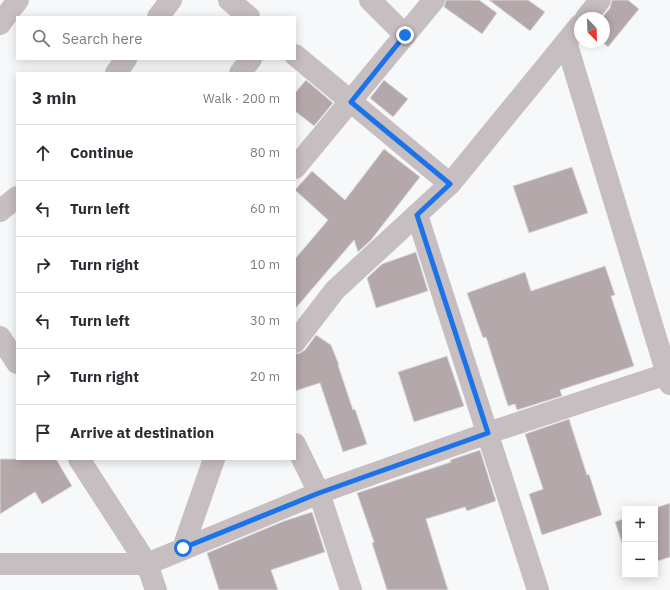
<!DOCTYPE html>
<html lang="en">
<head>
<meta charset="utf-8">
<style>
	:root { --surface:#fff; --page:#f2f2f3; --text:#2b2b33; --muted:#7c7c81; --line:#e1e1e2 }
	body { margin:0; font-family:"IBM Plex Sans",sans-serif; background:var(--page); color:var(--text) }
	.controls { position:absolute; right:12px; bottom:12px; display:grid; overflow:hidden; border-radius:0px; box-shadow:0 2px 10px #0003 }
	.controls button { width:36px; height:36px; display:grid; place-items:center; padding:0; border:0; border-bottom:1px solid var(--line); background:var(--surface); color:var(--text); font:20px sans-serif }
	.compass { position:absolute; left:574px; top:12px; width:36px; height:36px; border-radius:50%; background:var(--surface); box-shadow:0 2px 10px #0003; rotate:157deg }
	.stop { position:absolute; width:12px; height:12px; margin:-9px; border:3px solid #1a73e8; border-radius:50%; background:#fff }
	.stop.end { background:#1a73e8; border-color:#fff; box-shadow:0 1px 4px #0008 }
	.list { margin:0; padding:0; list-style:none }
	h2 { display:flex; justify-content:space-between; align-items:center; height:52px; margin:0; padding:0 16px; font-size:17px }
	h2 small { font-size:13px; font-weight:400; color:var(--muted) }
	.list li { display:grid; grid-template-columns:26px 1fr auto; gap:12px; align-items:center; box-sizing:border-box; height:56px; padding:0 16px; border-top:1px solid var(--line) }
	.list b { display:block; font-size:15px; white-space:nowrap }
	.list em { font-size:13px; font-style:normal; color:var(--muted) }
	.icon { flex:none; width:22px; height:22px; fill:none; stroke:currentColor; stroke-width:2; stroke-linecap:round; stroke-linejoin:round }
	.map { position:relative; flex:none; width:670px; height:590px; overflow:hidden }
	.search { position:absolute; background:var(--surface); box-shadow:0 2px 10px #0003; left:16px; top:16px; width:280px; height:44px; display:flex; align-items:center; gap:10px; box-sizing:border-box; padding:0 14px; border-radius:0px; color:var(--muted); font-size:15px }
	.panel { position:absolute; background:var(--surface); box-shadow:0 2px 10px #0003; left:16px; top:72px; width:280px; height:388px; border-radius:0px }
	.map>svg:first-child { display:block }
	.building { fill:#b5a8ab; stroke:#d9dada }
	.lines { fill:none; stroke-linecap:round; stroke-linejoin:round }
	.minor { stroke:#c6bec0; stroke-width:22 }
	.tertiary { stroke:#c6bec0; stroke-width:22 }
	.route { stroke:#1a73e8; stroke-width:5 }
</style>
</head>
<body>
<div class="map">
<svg width="670" height="590" viewBox="0 0 670 590">
	<rect width="100%" height="100%" fill="#f7f8f9"/>
	<g class="building">
		<path d="M 446,0 L 479,0 L 497,13 L 482,34 L 444,7 Z"/>
		<path d="M 489,0 L 528,0 L 545,12 L 530,31 Z"/>
		<path d="M 612,0 L 628,0 L 639,9 L 608,47 L 602,42 L 604,42 L 604,18 L 602,18 L 610,8 Z"/>
		<path d="M 306,80 L 333,103 L 314,126 L 295,111 L 295,93 Z"/>
		<path d="M 384,80 L 408,99 L 393,117 L 370,98 Z"/>
		<path d="M 384,149 L 420,177 L 371,240 L 358,252 L 354,240 L 295,309 L 295,259 L 328,220 L 295,190 L 312,171 L 345,200 Z"/>
		<path d="M 572,167 L 588,213 L 529,233 L 513,186 Z"/>
		<path d="M 416,252 L 428,291 L 376,308 L 367,278 L 382,264 Z"/>
		<path d="M 605,266 L 615,295 L 611,296 L 634,366 L 560,390 L 562,396 L 517,410 L 515,404 L 508,406 L 486,337 L 483,338 L 467,293 L 525,272 L 531,291 Z"/>
		<path d="M 316,335 L 331,345 L 339,365 L 338,365 L 353,410 L 355,409 L 367,444 L 343,452 L 320,383 L 295,391 L 295,354 L 300,353 L 305,350 Z"/>
		<path d="M 447,356 L 464,406 L 414,422 L 398,372 Z"/>
		<path d="M 569,419 L 587,475 L 589,474 L 602,515 L 542,535 L 529,494 L 543,489 L 525,434 Z"/>
		<path d="M 480,450 L 496,501 L 467,511 L 465,507 L 426,519 L 448,590 L 387,590 L 372,543 L 374,542 L 357,493 L 451,462 L 450,460 Z"/>
		<path d="M 0,459 L 56,459 L 72,486 L 42,504 L 35,492 L 0,514 Z"/>
		<path d="M 670,503 L 670,557 L 655,562 L 655,509 L 652,509 Z"/>
		<path d="M 312,512 L 325,552 L 271,570 L 278,590 L 219,590 L 207,553 L 284,521 Z"/>
		<path d="M 625,518 L 625,552 L 615,522 Z"/>
	</g>
	<g class="lines">
		<g class="minor">
			<path d="M 229,0 L 249,17"/>
			<path d="M 370,0 L 405,35"/>
			<path d="M 158,17 L 171,0"/>
			<path d="M 586,18 L 600,0"/>
			<path d="M 0,24 L 18,0"/>
			<path d="M 566,42 L 670,384"/>
			<path d="M 295,55 L 450,184"/>
			<path d="M 116,73 L 126,59"/>
			<path d="M 240,73 L 251,59"/>
			<path d="M 295,168 L 434,0"/>
			<path d="M 0,211 L 17,197"/>
			<path d="M 417,215 L 538,590"/>
			<path d="M 295,342 L 335,290 L 450,184 L 580,25"/>
			<path d="M 295,444 L 319,493 L 351,590"/>
			<path d="M 183,548 L 214,459"/>
			<path d="M 0,564 L 147,564 L 319,493 L 488,433 L 670,373"/>
		</g>
		<g class="tertiary">
			<path d="M 0,337 L 17,363"/>
			<path d="M 79,459 L 147,564 L 156,590"/>
		</g>
	</g>
	<g class="lines">
		<path class="route" d="M 183,548 L 319,493 L 488,433 L 417,215 L 450,184 L 351,102 L 405,35"/>
	</g>
</svg>
<div class="controls">
<button>+</button>
<button>−</button>
</div>
<svg class="compass" viewBox="-18 -18 36 36"><path d="M0-13l5 13h-10z" fill="#e53935"/><path d="M0 13l5-13h-10z" fill="#7c7c81"/></svg>
<div class="stop" style="left:183px;top:548px"></div>
<div class="stop end" style="left:405px;top:35px"></div>
<div class="search"><svg class="icon" aria-label="search" viewBox="0 0 24 24"><circle cx="10" cy="10" r="6"/><path d="M15 15l6 6"/></svg>Search here</div>
<section class="panel">
<h2>3 min<small>Walk · 200 m</small></h2>
<ul class="list">
<li><svg class="icon" aria-label="ahead" viewBox="0 0 24 24"><path d="M12 20V5M6 11l6-6 6 6"/></svg><div><b>Continue</b></div><em>80 m</em></li>
<li><svg class="icon" aria-label="left" viewBox="0 0 24 24"><path d="M17 20v-9H6M10 6l-5 5 5 5"/></svg><div><b>Turn left</b></div><em>60 m</em></li>
<li><svg class="icon" aria-label="right" viewBox="0 0 24 24"><path d="M7 20v-9h11M14 6l5 5-5 5"/></svg><div><b>Turn right</b></div><em>10 m</em></li>
<li><svg class="icon" aria-label="left" viewBox="0 0 24 24"><path d="M17 20v-9H6M10 6l-5 5 5 5"/></svg><div><b>Turn left</b></div><em>30 m</em></li>
<li><svg class="icon" aria-label="right" viewBox="0 0 24 24"><path d="M7 20v-9h11M14 6l5 5-5 5"/></svg><div><b>Turn right</b></div><em>20 m</em></li>
<li><svg class="icon" aria-label="arrive" viewBox="0 0 24 24"><path d="M6 21V4h12l-3 4 3 4H6"/></svg><div><b>Arrive at destination</b></div></li>
</ul>
</section>
</div>
</body>
</html>
